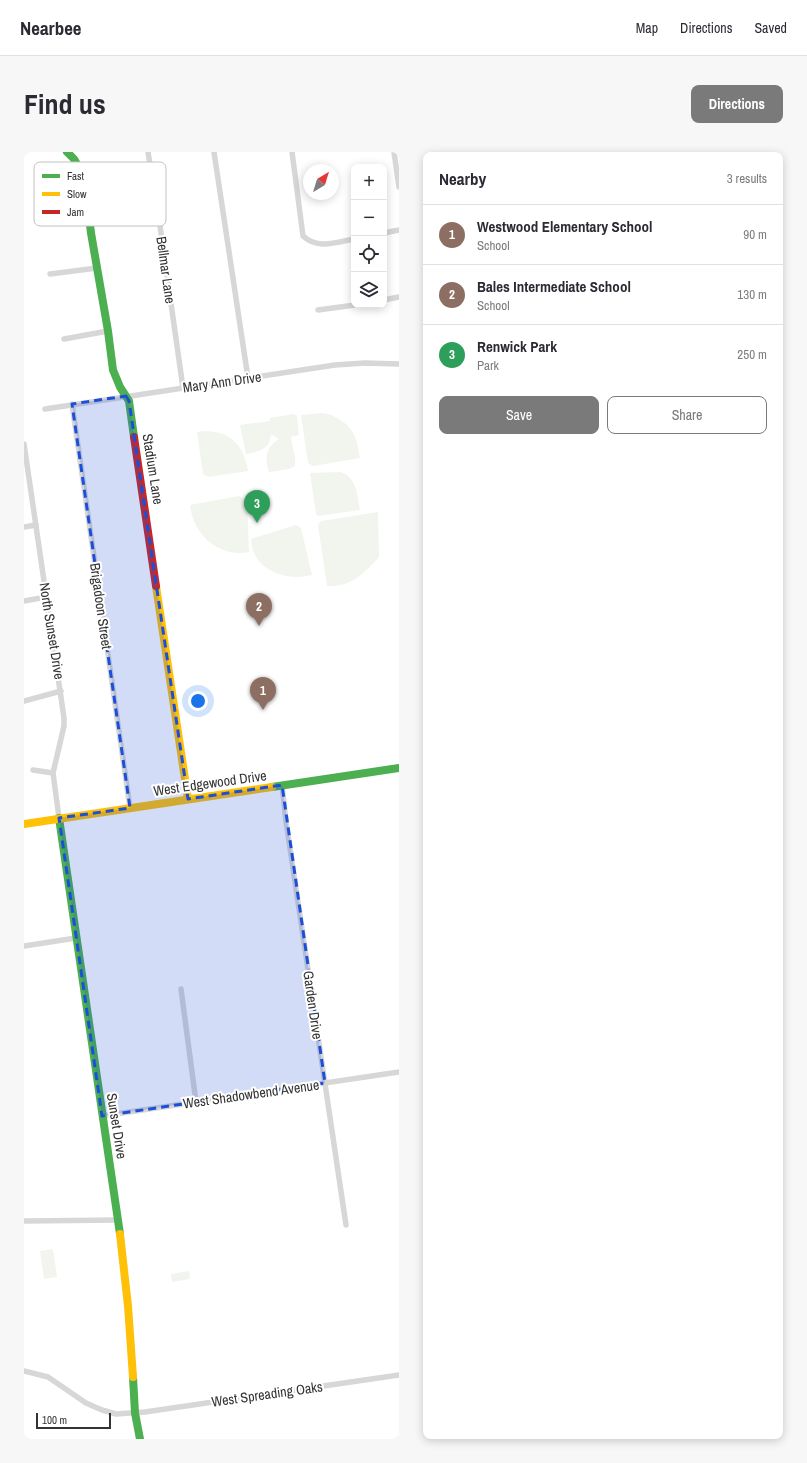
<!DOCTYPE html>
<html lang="en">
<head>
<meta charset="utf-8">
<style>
	:root { --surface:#fff; --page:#f7f7f7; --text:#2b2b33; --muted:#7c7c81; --line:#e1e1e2; --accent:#7a7a7a }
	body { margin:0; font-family:"Archivo Narrow",sans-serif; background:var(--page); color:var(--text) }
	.controls { position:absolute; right:12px; top:12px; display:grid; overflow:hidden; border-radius:8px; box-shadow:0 2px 10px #0003 }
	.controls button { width:36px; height:36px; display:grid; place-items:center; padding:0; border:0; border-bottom:1px solid var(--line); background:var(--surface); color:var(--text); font:20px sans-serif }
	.compass { position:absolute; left:279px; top:12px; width:36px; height:36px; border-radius:50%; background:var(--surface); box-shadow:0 2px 10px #0003; rotate:38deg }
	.scale { position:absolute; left:12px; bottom:10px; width:75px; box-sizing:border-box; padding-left:4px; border:2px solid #333; border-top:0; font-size:11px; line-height:14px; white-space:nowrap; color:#333; -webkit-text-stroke:3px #fff; paint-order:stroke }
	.you { position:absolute; left:174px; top:549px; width:14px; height:14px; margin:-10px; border:3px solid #fff; border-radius:50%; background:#1a73e8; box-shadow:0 0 0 6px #1a73e833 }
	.badge { display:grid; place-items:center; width:26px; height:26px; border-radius:50%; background:var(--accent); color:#fff; font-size:13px; font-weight:700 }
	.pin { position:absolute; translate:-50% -33px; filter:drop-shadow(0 1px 2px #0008) }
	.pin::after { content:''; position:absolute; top:21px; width:14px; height:12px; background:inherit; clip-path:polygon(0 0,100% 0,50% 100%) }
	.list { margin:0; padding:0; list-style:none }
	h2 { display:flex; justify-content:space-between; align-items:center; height:52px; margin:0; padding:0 16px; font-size:17px }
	h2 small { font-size:13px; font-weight:400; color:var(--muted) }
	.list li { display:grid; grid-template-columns:26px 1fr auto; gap:12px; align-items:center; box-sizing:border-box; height:60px; padding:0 16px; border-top:1px solid var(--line) }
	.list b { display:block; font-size:15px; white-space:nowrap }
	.list p { margin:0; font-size:13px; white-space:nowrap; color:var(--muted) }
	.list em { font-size:13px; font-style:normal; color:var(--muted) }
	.actions { display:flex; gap:8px; padding:12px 16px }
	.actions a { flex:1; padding:9px 0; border:1px solid var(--accent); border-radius:8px; text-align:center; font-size:14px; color:var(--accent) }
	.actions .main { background:var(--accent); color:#fff }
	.icon { flex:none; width:22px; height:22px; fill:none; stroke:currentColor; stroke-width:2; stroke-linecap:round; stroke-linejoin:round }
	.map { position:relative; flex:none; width:375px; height:1287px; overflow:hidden; border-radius:8px }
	header { display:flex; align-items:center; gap:24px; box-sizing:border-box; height:56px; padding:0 20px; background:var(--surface); border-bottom:1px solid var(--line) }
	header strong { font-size:19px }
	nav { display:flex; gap:22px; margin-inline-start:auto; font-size:14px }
	.intro { display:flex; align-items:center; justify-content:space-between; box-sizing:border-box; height:96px; padding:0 24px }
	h1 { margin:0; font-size:28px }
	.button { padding:10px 18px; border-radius:8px; background:var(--accent); color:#fff; font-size:14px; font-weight:700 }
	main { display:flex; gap:24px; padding:0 24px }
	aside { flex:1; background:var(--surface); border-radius:8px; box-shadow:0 2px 10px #0003 }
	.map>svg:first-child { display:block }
	.grass { fill:#f1f5ed }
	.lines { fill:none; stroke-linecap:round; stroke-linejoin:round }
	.street { stroke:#d7d7d7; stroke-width:5.5 }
	.fast { stroke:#4caf50; stroke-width:8 }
	.slow { stroke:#ffc107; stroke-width:8 }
	.jam { stroke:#c62828; stroke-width:8 }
	.marked { fill:#1d4ed8; fill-opacity:0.2; stroke:#1d4ed8; stroke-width:3; stroke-dasharray:8 5; stroke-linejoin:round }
	.labels { text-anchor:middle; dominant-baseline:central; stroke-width:4; stroke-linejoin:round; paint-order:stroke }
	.street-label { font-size:14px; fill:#333; stroke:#fff }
	.key { fill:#fff; stroke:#c2c2c2; stroke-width:1 }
	.key-label { font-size:11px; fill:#333 }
</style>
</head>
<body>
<header>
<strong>Nearbee</strong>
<nav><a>Map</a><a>Directions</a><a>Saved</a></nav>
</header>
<div class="intro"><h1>Find us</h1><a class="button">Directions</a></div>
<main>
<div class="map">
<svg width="375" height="1287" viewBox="0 0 375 1287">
	<rect width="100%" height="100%" fill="#fff"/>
	<g class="grass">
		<path d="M 299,261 C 312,263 326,272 331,285 C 334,291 334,300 336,306 L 289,314 L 284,311 L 277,263 Z"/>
		<path d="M 270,262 L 273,264 L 275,283 L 267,285 L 271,306 L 271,314 L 265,317 L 245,320 C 240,305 242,295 255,287 L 247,282 C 246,298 235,299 222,302 L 216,273 L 246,269 L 246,266 Z"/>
		<path d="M 180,279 C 207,279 220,294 224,319 L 184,325 L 179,322 L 173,280 Z"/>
		<path d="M 316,320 C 333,325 333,343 336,358 L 295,364 L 292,362 L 286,321 Z"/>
		<path d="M 215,344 L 223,350 L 225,400 C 194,406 169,382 166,353 Z"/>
		<path d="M 354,360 L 355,405 C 339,422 328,435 303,434 L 294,373 L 297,369 Z"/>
		<path d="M 272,373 L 277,376 L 288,423 C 262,430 228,418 227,387 Z"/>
		<path d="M 29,1097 L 33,1125 L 20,1127 L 16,1099 Z"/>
		<path d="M 165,1119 L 166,1127 L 148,1130 L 147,1122 Z"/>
	</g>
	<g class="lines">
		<g class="street">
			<path d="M 124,0 L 136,74 L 159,236"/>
			<path d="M 190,0 L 224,226"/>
			<path d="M 268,0 L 279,84 C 294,98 313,90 330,87"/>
			<path d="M 370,0 L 375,35"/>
			<path d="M 18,56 L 63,48"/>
			<path d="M 360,81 L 375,78"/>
			<path d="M 26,122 L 73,116"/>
			<path d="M 360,148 L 375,145"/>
			<path d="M 294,158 L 331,153"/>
			<path d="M 40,187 L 84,179"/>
			<path d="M 48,252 L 106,656"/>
			<path d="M 21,257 L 311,213 L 341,211 L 375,212"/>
			<path d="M 0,292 L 40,566 L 40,574 L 29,621 L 35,666"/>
			<path d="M 0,375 L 12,373"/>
			<path d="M 0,449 L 22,445"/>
			<path d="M 0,549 L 37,539"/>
			<path d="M 9,618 L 29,621"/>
			<path d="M 258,633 L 262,669 L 322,1073"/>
			<path d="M 0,794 L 52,786"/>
			<path d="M 157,837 L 172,950"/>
			<path d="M 78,964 L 375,920"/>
			<path d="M 0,1069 L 94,1068"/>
			<path d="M 0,1219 L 24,1225 L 62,1251 L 78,1258 L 92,1262 L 121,1260 L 375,1223"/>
		</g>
		<g class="fast">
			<path d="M 43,0 L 50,7 L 60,24 L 67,81 L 84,179 L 89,218 L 96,235 L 105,249 L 110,285"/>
			<path d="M 248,635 L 375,616"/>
			<path d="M 35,666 L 96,1082"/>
			<path d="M 109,1225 L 111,1261 L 116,1287"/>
		</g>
		<g class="slow">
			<path d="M 132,434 L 164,647"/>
			<path d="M 0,672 L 248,635"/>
			<path d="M 96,1082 L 104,1154 L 109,1225"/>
		</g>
		<path class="jam" d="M 110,285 L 132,434"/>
	</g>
	<path class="marked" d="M 102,244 L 105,249 L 164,647 L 258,633 L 301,931 L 78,964 L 35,666 L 106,656 L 48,252 Z"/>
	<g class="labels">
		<g class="street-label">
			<text transform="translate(142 118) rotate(82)">Bellmar Lane</text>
			<text transform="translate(198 230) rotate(-8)">Mary Ann Drive</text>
			<text transform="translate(129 317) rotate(81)">Stadium Lane</text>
			<text transform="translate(77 454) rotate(82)">Brigadoon Street</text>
			<text transform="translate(28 479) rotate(81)">North Sunset Drive</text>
			<text transform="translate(186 631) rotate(-8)">West Edgewood Drive</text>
			<text transform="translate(289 853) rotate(82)">Garden Drive</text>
			<text transform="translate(227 942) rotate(-8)">West Shadowbend Avenue</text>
			<text transform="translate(93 974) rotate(81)">Sunset Drive</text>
			<text transform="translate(243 1242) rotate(-8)">West Spreading Oaks</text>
		</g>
	</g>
	<rect x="10" y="10" width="132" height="64" rx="6" class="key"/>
	<rect x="18" y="22" width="18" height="4" fill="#4caf50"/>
	<rect x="18" y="40" width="18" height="4" fill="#ffc107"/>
	<rect x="18" y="58" width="18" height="4" fill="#c62828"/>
	<g class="key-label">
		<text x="43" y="28">Fast</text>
		<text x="43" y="46">Slow</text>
		<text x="43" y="64">Jam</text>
	</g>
</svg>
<div class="controls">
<button>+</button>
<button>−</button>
<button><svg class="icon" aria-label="locate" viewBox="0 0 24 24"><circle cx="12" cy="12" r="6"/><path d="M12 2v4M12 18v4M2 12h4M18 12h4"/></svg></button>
<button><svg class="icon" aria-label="layers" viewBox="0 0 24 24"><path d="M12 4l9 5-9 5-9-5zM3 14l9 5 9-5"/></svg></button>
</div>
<svg class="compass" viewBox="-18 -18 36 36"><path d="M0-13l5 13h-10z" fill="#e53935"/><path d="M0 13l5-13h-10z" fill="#7c7c81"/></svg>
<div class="scale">100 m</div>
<div class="you"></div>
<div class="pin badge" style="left:239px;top:558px;background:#8d6e63">1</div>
<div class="pin badge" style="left:235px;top:474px;background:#8d6e63">2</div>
<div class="pin badge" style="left:233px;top:371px;background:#2e9e5b">3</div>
</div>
<aside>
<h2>Nearby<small>3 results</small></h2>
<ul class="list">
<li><span class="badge" style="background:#8d6e63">1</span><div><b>Westwood Elementary School</b><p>School</p></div><em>90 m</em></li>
<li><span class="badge" style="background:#8d6e63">2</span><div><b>Bales Intermediate School</b><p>School</p></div><em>130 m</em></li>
<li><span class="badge" style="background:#2e9e5b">3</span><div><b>Renwick Park</b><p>Park</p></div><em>250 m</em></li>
</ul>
<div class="actions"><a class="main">Save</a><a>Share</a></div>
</aside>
</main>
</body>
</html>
